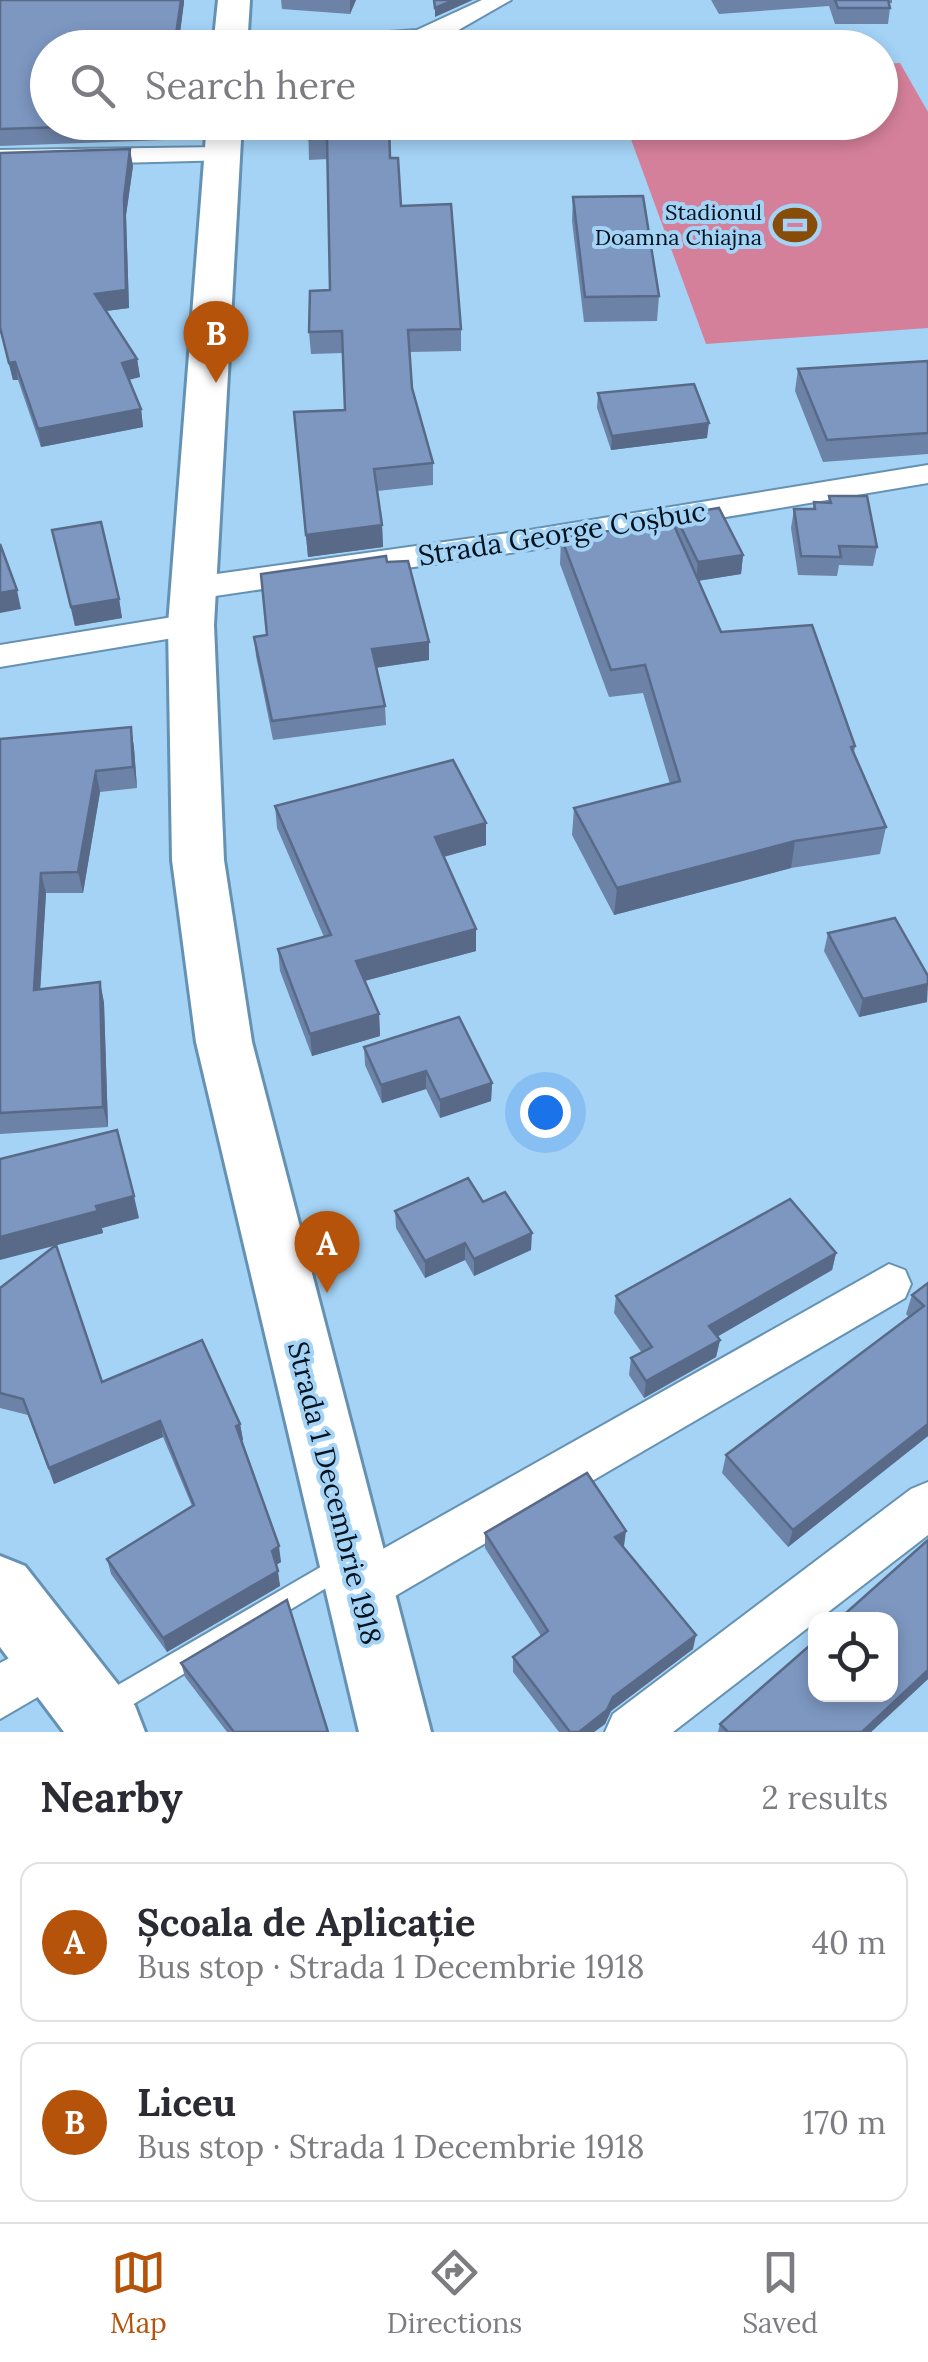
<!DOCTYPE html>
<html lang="en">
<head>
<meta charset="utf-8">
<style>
	:root { --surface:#fff; --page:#f7f7f7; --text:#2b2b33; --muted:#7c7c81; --line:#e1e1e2; --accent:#b45309 }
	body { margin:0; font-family:Lora,serif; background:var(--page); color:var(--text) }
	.controls { position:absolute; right:30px; bottom:30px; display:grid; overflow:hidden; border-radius:20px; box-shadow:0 5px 15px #0003 }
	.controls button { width:90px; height:90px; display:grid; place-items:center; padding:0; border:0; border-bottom:2px solid var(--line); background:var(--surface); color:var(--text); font:50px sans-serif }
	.you { position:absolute; left:545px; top:1112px; width:35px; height:35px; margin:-25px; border:8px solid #fff; border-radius:50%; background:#1a73e8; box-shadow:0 0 0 15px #1a73e833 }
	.badge { display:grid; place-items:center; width:65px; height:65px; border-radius:50%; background:var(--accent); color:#fff; font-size:32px; font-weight:700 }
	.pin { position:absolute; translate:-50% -82px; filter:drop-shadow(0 2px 5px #0008) }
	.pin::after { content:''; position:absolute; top:52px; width:35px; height:30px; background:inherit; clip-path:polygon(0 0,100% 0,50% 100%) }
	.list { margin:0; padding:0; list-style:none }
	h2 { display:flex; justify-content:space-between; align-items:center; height:130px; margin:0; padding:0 40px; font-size:42px }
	h2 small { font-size:32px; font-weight:400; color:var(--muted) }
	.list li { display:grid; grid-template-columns:65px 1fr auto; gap:30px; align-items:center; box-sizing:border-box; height:160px; margin:0 20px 20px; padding:0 20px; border:2px solid var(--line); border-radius:20px }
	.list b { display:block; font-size:38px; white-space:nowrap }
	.list p { margin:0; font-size:32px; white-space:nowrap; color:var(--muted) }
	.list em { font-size:32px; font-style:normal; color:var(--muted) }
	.icon { flex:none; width:55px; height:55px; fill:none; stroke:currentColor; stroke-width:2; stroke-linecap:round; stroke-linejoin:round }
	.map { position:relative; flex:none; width:928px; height:1732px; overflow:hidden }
	.search { position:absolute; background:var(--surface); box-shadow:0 5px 15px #0003; left:30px; right:30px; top:30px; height:110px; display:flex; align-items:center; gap:25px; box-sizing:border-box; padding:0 35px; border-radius:55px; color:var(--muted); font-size:38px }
	.sheet { height:490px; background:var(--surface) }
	nav { display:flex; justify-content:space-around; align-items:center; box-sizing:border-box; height:140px; border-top:2px solid var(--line); background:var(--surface); font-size:28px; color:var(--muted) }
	nav a { display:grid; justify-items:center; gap:5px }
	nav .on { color:var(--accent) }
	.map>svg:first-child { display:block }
	.green { fill:#d5809b }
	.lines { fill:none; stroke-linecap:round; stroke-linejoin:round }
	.lane-casing { stroke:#6592b2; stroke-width:4 }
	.street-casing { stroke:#6592b2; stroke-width:4 }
	.secondary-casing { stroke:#6592b2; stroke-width:6 }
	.lane { fill:#fff; fill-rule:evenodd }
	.street { fill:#fff; fill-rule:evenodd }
	.secondary { fill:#fff; fill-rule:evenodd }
	.wall { fill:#6c82a6 }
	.shaded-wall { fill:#586a87 }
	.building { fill:#7d97c1; stroke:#586a87; stroke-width:2.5 }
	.labels { text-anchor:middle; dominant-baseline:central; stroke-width:8; stroke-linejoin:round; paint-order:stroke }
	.far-poi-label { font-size:22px; fill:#02121d; stroke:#a4d3f6; text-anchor:end }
	.street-label { font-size:28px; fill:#02121d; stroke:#a4d3f6 }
</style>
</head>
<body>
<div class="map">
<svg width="928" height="1732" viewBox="0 0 928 1732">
	<rect width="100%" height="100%" fill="#a4d3f6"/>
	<path class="green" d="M 900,63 L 928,112 L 928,328 L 706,344 L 625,123 L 880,122 L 881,64 Z"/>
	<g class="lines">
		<g class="lane-casing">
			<path id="lane" d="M 343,1554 L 351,1557 L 354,1565 L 351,1573 L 117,1714 L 108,1717 L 99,1714 L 96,1705 L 99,1696 Z"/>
		</g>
		<g class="street-casing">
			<g id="street">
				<path d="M 482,0 L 511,0 L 448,36 L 417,44 L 247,48 L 259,41 L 417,30 Z"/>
				<path d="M 223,147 L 236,155 L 232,160 L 0,166 L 0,150 Z"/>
				<path d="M 928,465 L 928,483 L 530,550 L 195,599 L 183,596 L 179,588 L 183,580 L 195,577 L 530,530 Z"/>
				<path d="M 191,614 L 203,617 L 208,625 L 203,633 L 0,667 L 0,645 Z"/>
				<path d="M 889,1264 L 905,1270 L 911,1284 L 905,1298 L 378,1606 L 360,1613 L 342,1606 L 335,1589 L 342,1572 Z"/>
				<path d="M 928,1482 L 928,1535 L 673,1732 L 605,1732 L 613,1714 L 911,1489 Z"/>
				<path d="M 54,1634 L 72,1641 L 79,1659 L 72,1677 L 0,1719 L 0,1663 Z"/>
			</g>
		</g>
		<g class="secondary-casing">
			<g id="secondary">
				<path d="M 218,0 L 250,0 L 247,48 L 213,48 Z"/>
				<path d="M 207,122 L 242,122 L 214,625 L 224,860 L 252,1042 L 431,1732 L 359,1732 L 196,1042 L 172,860 L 168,625 Z"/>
				<path d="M 0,1556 L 25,1566 L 135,1706 L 145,1732 L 64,1732 L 0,1647 Z"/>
			</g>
		</g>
		<use href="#lane" class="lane"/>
		<use href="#street" class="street"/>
		<use href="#secondary" class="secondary"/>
	</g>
	<g class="wall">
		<path d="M 0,0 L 184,0 L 178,48 L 48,48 L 48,122 L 168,122 L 166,140 L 0,146 Z"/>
		<path d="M 281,0 L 356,0 L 350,14 L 282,9 Z"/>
		<path d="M 711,0 L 892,0 L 892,3 L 889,3 L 890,8 L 888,24 L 835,24 L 829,6 L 719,14 Z"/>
		<path d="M 308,122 L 390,158 L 401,206 L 461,329 L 461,351 L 409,352 L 412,388 L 433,463 L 433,485 L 377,491 L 382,525 L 383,547 L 308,557 L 294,412 L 345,410 L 343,353 L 311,354 L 309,332 L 330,290 L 328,159 L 309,160 Z"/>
		<path d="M 0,153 L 133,166 L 126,215 L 129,308 L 106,311 L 137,359 L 140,377 L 129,379 L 141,409 L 143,427 L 41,447 L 18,380 L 13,380 L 0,331 Z"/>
		<path d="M 573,197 L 659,296 L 657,321 L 584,322 L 572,221 Z"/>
		<path d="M 928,361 L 928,454 L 823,462 L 795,391 L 798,369 Z"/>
		<path d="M 598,393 L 707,438 L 611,450 L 597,408 Z"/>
		<path d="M 829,496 L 877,547 L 873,566 L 839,565 L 837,576 L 798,575 L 791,528 L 794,509 L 813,509 L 814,502 L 828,503 Z"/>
		<path d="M 675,515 L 743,555 L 741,574 L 698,581 L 721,632 L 855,746 L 854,753 L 886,827 L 880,854 L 791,868 L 614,915 L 572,835 L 574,808 L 670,784 L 643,693 L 609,697 L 560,564 L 561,537 L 674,526 Z"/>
		<path d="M 52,530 L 119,599 L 122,618 L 75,626 Z"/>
		<path d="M 387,562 L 429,642 L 429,660 L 376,668 L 385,706 L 386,725 L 273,740 L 256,656 L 254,637 L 267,635 Z"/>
		<path d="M 131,727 L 134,748 L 137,788 L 100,792 L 83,893 L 46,893 L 40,989 L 100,982 L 104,1003 L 108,1127 L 0,1134 L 0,739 Z"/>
		<path d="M 275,806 L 486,845 L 444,857 L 476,951 L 364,981 L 379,1014 L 380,1036 L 312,1056 L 280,971 L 278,949 L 324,937 L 277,828 Z"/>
		<path d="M 828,933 L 927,1002 L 859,1017 L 824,951 Z"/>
		<path d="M 364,1047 L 492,1083 L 491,1101 L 440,1118 L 426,1089 L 382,1103 L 365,1065 Z"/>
		<path d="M 0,1159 L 139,1218 L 102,1228 L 103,1233 L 56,1245 L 102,1382 L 240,1424 L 243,1440 L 241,1441 L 281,1562 L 276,1565 L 280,1586 L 167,1652 L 111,1574 L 107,1559 L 192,1506 L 163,1437 L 54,1484 L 28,1415 L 0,1408 L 0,1288 L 55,1246 Z"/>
		<path d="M 483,1202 L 531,1250 L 474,1276 L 465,1260 L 425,1278 L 396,1228 L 395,1211 Z"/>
		<path d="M 836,1253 L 832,1270 L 717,1337 L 720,1340 L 716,1357 L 644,1398 L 629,1375 L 631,1358 L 642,1353 L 614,1313 L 616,1296 Z"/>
		<path d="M 928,1283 L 928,1436 L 788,1547 L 722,1473 L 726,1455 L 909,1317 L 906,1314 L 912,1295 Z"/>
		<path d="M 485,1533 L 624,1546 L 623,1547 L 693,1649 L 611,1711 L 605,1724 L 594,1732 L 559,1732 L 513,1672 L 513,1657 L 541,1636 L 485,1548 Z"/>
		<path d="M 928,1540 L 928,1679 L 871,1732 L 718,1732 L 720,1724 Z"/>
		<path d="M 181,1663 L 328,1732 L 227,1732 L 185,1677 Z"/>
	</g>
	<g class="shaded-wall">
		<path d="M 181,0 L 184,0 L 184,3 L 178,48 L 174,48 Z"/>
		<path d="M 350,0 L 356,0 L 350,14 Z"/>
		<path d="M 454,0 L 473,0 L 435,17 L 435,8 Z"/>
		<path d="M 164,122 L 168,122 L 166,140 Z"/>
		<path d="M 130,149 L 133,166 L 126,215 L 129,308 L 98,312 L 95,294 L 124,198 Z"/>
		<path d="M 137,359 L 140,377 L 125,381 L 122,363 Z"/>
		<path d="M 15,362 L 18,380 L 13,380 L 9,363 Z"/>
		<path d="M 141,409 L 143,427 L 41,447 L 38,429 Z"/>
		<path d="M 709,423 L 707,438 L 611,450 L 612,436 Z"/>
		<path d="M 382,525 L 383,547 L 308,557 L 306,535 Z"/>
		<path d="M 743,555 L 741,574 L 696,581 L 698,562 Z"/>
		<path d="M 17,590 L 21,609 L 0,613 L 0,593 Z"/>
		<path d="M 119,599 L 122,618 L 75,626 L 71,607 Z"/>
		<path d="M 429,642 L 429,660 L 373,668 L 372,649 Z"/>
		<path d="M 131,727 L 134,748 L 137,788 L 133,767 Z"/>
		<path d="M 96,771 L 100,792 L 83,893 L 78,872 Z"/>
		<path d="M 486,823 L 486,845 L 435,859 L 435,837 Z"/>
		<path d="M 795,841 L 791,868 L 614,915 L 617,888 Z"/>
		<path d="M 41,873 L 46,893 L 39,1010 L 34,990 Z"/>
		<path d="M 476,929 L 476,951 L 357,983 L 356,961 Z"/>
		<path d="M 100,982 L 104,1003 L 108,1127 L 103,1107 Z"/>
		<path d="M 928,984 L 927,1002 L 859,1017 L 863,999 Z"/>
		<path d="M 379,1014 L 380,1036 L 312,1056 L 310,1034 Z"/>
		<path d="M 426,1071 L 426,1089 L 382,1103 L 381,1085 Z"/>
		<path d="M 492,1083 L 491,1101 L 440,1118 L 440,1100 Z"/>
		<path d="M 134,1196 L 139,1218 L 102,1228 L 96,1206 Z"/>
		<path d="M 98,1211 L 103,1233 L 0,1260 L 0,1237 Z"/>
		<path d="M 532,1233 L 531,1250 L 474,1276 L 474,1259 Z"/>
		<path d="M 465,1243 L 465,1260 L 425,1278 L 425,1261 Z"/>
		<path d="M 836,1253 L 832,1270 L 706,1343 L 709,1326 Z"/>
		<path d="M 720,1340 L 716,1357 L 644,1398 L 646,1381 Z"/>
		<path d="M 160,1421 L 163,1437 L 54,1484 L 49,1468 Z"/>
		<path d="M 240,1424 L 243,1440 L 239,1442 L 236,1426 Z"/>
		<path d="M 928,1424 L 928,1436 L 788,1547 L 793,1530 Z"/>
		<path d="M 626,1531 L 624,1546 L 613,1553 L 615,1537 Z"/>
		<path d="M 279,1546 L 281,1562 L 274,1566 L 272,1551 Z"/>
		<path d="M 278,1571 L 280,1586 L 167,1652 L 163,1638 Z"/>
		<path d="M 696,1635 L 693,1649 L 611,1711 L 605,1724 L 594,1732 L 579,1732 L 613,1697 Z"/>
		<path d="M 928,1670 L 928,1679 L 871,1732 L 862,1732 Z"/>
	</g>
	<g class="building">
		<path d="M 0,0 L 181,0 L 174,48 L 48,48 L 48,122 L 164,124 L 0,129 Z"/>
		<path d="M 434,0 L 454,0 L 435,8 Z"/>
		<path d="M 835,0 L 888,0 L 890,8 L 838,8 Z"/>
		<path d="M 308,122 L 389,122 L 390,158 L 398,158 L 401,206 L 451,204 L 461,329 L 408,330 L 412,388 L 433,463 L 374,469 L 382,525 L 306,535 L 294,412 L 345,410 L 342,331 L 309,332 L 310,291 L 330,290 L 327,138 L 308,139 Z"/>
		<path d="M 130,149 L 124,198 L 126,290 L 95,294 L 137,359 L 122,363 L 141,409 L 38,429 L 15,362 L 9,363 L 0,327 L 0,153 Z"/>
		<path d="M 643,196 L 659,296 L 585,297 L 573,197 Z"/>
		<path d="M 928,361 L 928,433 L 827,440 L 798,369 Z"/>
		<path d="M 694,384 L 709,423 L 612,436 L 598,393 Z"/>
		<path d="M 829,496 L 867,496 L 877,547 L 839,546 L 841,557 L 801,556 L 794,509 L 815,509 L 814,502 L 831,503 Z"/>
		<path d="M 719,508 L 743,555 L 698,562 L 675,515 Z"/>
		<path d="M 101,522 L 119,599 L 71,607 L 52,530 Z"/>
		<path d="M 673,523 L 721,632 L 812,625 L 855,746 L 851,747 L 886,827 L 795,841 L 617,888 L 574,808 L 680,781 L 645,665 L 611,670 L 561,537 Z"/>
		<path d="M 0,544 L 17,590 L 0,593 Z"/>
		<path d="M 386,556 L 387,562 L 408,561 L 429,642 L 372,649 L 385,706 L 272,721 L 254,637 L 267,635 L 261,574 Z"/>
		<path d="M 131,727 L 133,767 L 96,771 L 78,872 L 41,873 L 34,990 L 100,982 L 103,1107 L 0,1113 L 0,739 Z"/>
		<path d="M 453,760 L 486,823 L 435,837 L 476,929 L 356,961 L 379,1014 L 310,1034 L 278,949 L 331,935 L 275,806 Z"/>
		<path d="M 895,918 L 928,976 L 928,984 L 863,999 L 828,933 Z"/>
		<path d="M 459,1017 L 492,1083 L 440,1100 L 426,1071 L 381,1085 L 364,1047 Z"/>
		<path d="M 117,1130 L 134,1196 L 96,1206 L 98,1211 L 0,1237 L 0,1159 Z"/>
		<path d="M 468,1178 L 483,1202 L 505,1192 L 532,1233 L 474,1259 L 465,1243 L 425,1261 L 395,1211 Z"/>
		<path d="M 790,1199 L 836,1253 L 709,1326 L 720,1340 L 646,1381 L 631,1358 L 652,1347 L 616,1296 Z"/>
		<path d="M 56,1245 L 102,1382 L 202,1340 L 240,1424 L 236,1426 L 279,1546 L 272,1551 L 278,1571 L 163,1638 L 107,1559 L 194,1505 L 160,1421 L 49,1468 L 23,1399 L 0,1393 L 0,1288 Z"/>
		<path d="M 928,1283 L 928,1424 L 793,1530 L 726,1455 L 924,1306 L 912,1295 Z"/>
		<path d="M 587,1473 L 626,1531 L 615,1537 L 696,1635 L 613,1697 L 607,1710 L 579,1732 L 570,1732 L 513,1657 L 548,1631 L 485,1533 Z"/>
		<path d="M 928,1540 L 928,1670 L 862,1732 L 728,1732 L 720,1724 L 816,1640 L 816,1694 L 890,1694 L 890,1620 L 838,1620 Z"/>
		<path d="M 287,1600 L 328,1732 L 234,1732 L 181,1663 Z"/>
	</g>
	<defs>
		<g id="stadium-bare" transform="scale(3.45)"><path d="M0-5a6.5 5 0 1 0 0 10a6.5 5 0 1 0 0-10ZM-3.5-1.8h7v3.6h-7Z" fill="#884c09" stroke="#a4d3f6" stroke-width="2.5" paint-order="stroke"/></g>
	</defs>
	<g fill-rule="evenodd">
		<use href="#stadium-bare" x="795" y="225"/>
	</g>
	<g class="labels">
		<g class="far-poi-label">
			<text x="762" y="212">Stadionul<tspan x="762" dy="25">Doamna Chiajna</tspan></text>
		</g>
		<g class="street-label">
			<text transform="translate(562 533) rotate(-9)">Strada George Coșbuc</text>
			<text transform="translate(335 1493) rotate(76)">Strada 1 Decembrie 1918</text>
		</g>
	</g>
</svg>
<div class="controls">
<button><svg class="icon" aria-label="locate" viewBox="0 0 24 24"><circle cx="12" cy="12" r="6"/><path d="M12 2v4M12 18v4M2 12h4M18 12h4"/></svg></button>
</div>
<div class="you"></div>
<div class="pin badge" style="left:327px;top:1293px">A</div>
<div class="pin badge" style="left:216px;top:383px">B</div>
<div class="search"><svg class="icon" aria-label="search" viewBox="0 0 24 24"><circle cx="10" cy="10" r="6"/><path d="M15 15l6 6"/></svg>Search here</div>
</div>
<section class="sheet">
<h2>Nearby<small>2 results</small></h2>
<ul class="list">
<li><span class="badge">A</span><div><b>Școala de Aplicație</b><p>Bus stop · Strada 1 Decembrie 1918</p></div><em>40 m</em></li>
<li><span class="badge">B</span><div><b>Liceu</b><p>Bus stop · Strada 1 Decembrie 1918</p></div><em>170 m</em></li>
</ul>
</section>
<nav>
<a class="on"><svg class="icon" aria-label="map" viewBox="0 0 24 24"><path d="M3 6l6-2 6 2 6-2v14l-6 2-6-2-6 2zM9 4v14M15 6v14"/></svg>Map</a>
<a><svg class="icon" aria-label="directions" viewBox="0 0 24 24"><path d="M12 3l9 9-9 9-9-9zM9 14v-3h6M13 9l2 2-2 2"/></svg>Directions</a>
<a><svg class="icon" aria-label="saved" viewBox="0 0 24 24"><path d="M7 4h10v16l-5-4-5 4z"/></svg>Saved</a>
</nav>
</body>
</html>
